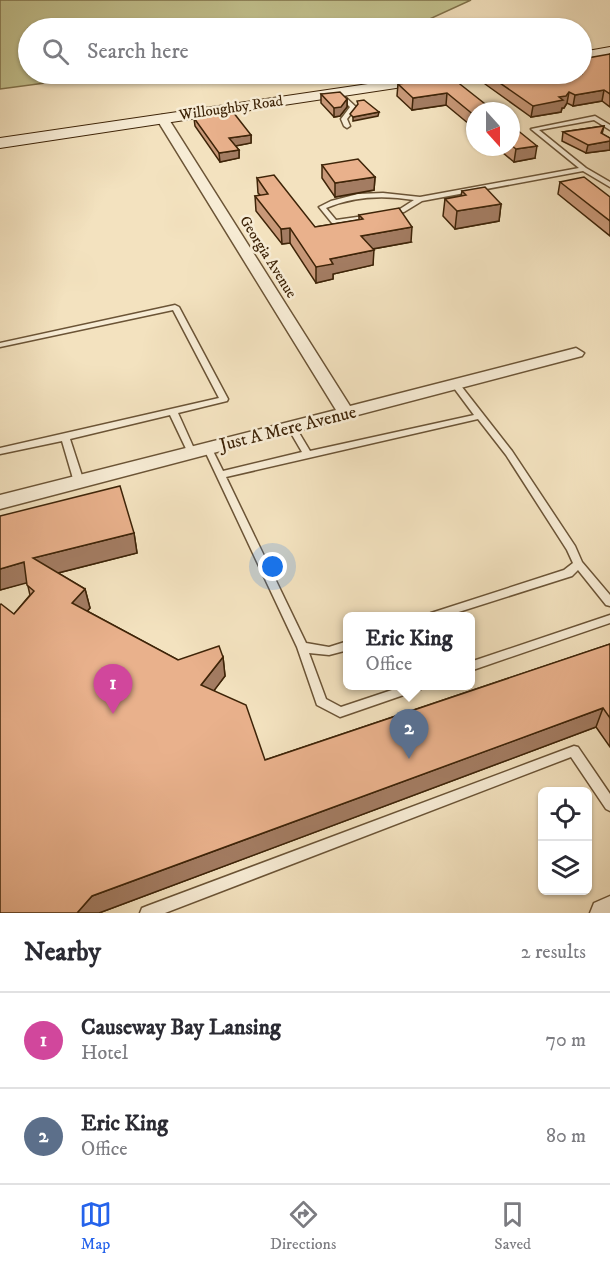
<!DOCTYPE html>
<html lang="en">
<head>
<meta charset="utf-8">
<style>
	:root { --surface:#fff; --page:#f7f7f7; --text:#2b2b33; --muted:#7c7c81; --line:#e1e1e2; --accent:#2563eb }
	body { margin:0; font-family:"IM FELL DW Pica",serif; background:var(--page); color:var(--text) }
	.controls { position:absolute; right:18px; bottom:18px; display:grid; overflow:hidden; border-radius:9px; box-shadow:0 2px 4px #0004 }
	.controls button { width:54px; height:54px; display:grid; place-items:center; padding:0; border:0; border-bottom:2px solid var(--line); background:var(--surface); color:var(--text); font:30px sans-serif }
	.compass { position:absolute; left:466px; top:102px; width:54px; height:54px; border-radius:50%; background:var(--surface); box-shadow:0 2px 4px #0004; rotate:159deg }
	.you { position:absolute; left:273px; top:567px; width:21px; height:21px; margin:-15px; border:4px solid #fff; border-radius:50%; background:#1a73e8; box-shadow:0 0 0 9px #1a73e833 }
	.badge { display:grid; place-items:center; width:39px; height:39px; border-radius:50%; background:var(--accent); color:#fff; font-size:20px; font-weight:700 }
	.pin { position:absolute; translate:-50% -50px; filter:drop-shadow(0 2px 3px #0008) }
	.pin::after { content:''; position:absolute; top:32px; width:21px; height:18px; background:inherit; clip-path:polygon(0 0,100% 0,50% 100%) }
	.popup { position:absolute; left:343px; top:612px; width:132px; height:78px; box-sizing:border-box; display:grid; place-content:center; border-radius:9px; background:var(--surface); filter:drop-shadow(0 2px 4px #0005); font-size:20px; white-space:nowrap; color:var(--muted) }
	.popup b { font-size:22px; color:var(--text) }
	.popup::after { content:''; position:absolute; left:50%; top:100%; margin-left:-12px; border:12px solid transparent; border-top-color:var(--surface) }
	.list { margin:0; padding:0; list-style:none }
	h2 { display:flex; justify-content:space-between; align-items:center; height:78px; margin:0; padding:0 24px; font-size:26px }
	h2 small { font-size:20px; font-weight:400; color:var(--muted) }
	.list li { display:grid; grid-template-columns:39px 1fr auto; gap:18px; align-items:center; box-sizing:border-box; height:96px; padding:0 24px; border-top:2px solid var(--line) }
	.list b { display:block; font-size:22px; white-space:nowrap }
	.list p { margin:0; font-size:20px; white-space:nowrap; color:var(--muted) }
	.list em { font-size:20px; font-style:normal; color:var(--muted) }
	.icon { flex:none; width:33px; height:33px; fill:none; stroke:currentColor; stroke-width:2; stroke-linecap:round; stroke-linejoin:round }
	.map { position:relative; flex:none; width:610px; height:913px; overflow:hidden }
	.search { position:absolute; background:var(--surface); box-shadow:0 2px 4px #0004; left:18px; right:18px; top:18px; height:66px; display:flex; align-items:center; gap:15px; box-sizing:border-box; padding:0 21px; border-radius:33px; color:var(--muted); font-size:22px }
	.sheet { height:270px; background:var(--surface) }
	nav { display:flex; justify-content:space-around; align-items:center; box-sizing:border-box; height:84px; border-top:2px solid var(--line); background:var(--surface); font-size:16px; color:var(--muted) }
	nav a { display:grid; justify-items:center; gap:3px }
	nav .on { color:var(--accent) }
	.map>svg:first-child { display:block }
	.green { fill:#c2c18e; stroke:#80724b; stroke-width:1.5 }
	.lines { fill:none; stroke-linecap:round; stroke-linejoin:round }
	.lane-casing { stroke:#6b5436; stroke-width:3 }
	.street-casing { stroke:#6b5436; stroke-width:3 }
	.secondary-casing { stroke:#3e2408; stroke-width:2 }
	.lane { fill:#f7ecd5; fill-rule:evenodd }
	.street { fill:#f7ecd5; fill-rule:evenodd }
	.secondary { fill:#f7ecd5; fill-rule:evenodd }
	.wall { fill:#c89878; stroke:#3e2408; stroke-width:1.5 }
	.shaded-wall { fill:#a37c62; stroke:#3e2408; stroke-width:1.5 }
	.building { fill:#e9b18c; stroke:#3e2408; stroke-width:1.5 }
	.labels { text-anchor:middle; dominant-baseline:central; stroke-width:5; stroke-linejoin:round; paint-order:stroke }
	.far-street-label { font-size:15px; fill:#3e2408; stroke:#f7ecd5 }
	.street-label { font-size:18px; fill:#3e2408; stroke:#f7ecd5 }
</style>
</head>
<body>
<div class="map">
<svg width="610" height="913" viewBox="0 0 610 913">
	<rect width="100%" height="100%" fill="#f3e2bf"/>
	<filter id="stains"><feTurbulence type="fractalNoise" baseFrequency=".00333" numOctaves="4"/><feColorMatrix values="0 0 0 0 .2 0 0 0 0 .09 0 0 0 0 .02 0 0 0 .5 -.17"/></filter>
	<radialGradient id="worn" r=".72"><stop offset=".6" stop-color="#630" stop-opacity="0"/><stop offset="1" stop-color="#630" stop-opacity=".3"/></radialGradient>
	<path class="green" d="M 0,0 L 471,0 L 410,28 L 28,28 L 28,74 L 113,74 L 0,89 Z"/>
	<g class="lines">
		<g class="lane-casing">
			<g id="lane">
				<path d="M 340,92 L 356,107 L 347,119 L 350,126 L 347,128 L 344,126 L 341,119 L 350,107 L 337,94 Z"/>
				<path d="M 595,116 L 610,125 L 610,130 L 594,120 L 539,130 L 586,168 L 610,182 L 610,187 L 583,171 L 422,201 L 404,212 L 390,215 L 387,213 L 388,212 L 400,209 L 414,200 C 384,195 354,196 326,208 L 336,220 L 371,215 L 373,216 L 373,218 L 334,224 L 332,223 L 319,207 L 331,201 L 358,194 L 383,193 L 420,197 L 579,168 L 531,129 Z"/>
				<path d="M 175,305 L 179,307 L 228,399 L 227,401 L 178,413 L 196,453 L 195,455 L 189,455 L 170,415 L 70,439 L 84,482 L 79,485 L 74,482 L 62,441 L 0,454 L 0,448 L 219,398 L 173,310 L 0,347 L 0,343 Z"/>
				<path d="M 455,381 L 458,382 L 512,451 L 575,546 L 582,562 L 610,595 L 610,606 L 606,605 L 578,570 L 572,576 L 446,616 L 430,616 L 431,613 L 564,570 L 573,563 L 567,550 L 506,455 L 478,419 L 226,477 L 306,643 L 329,647 L 348,641 L 348,650 L 329,655 L 309,653 L 326,699 L 341,707 L 404,686 L 423,686 L 421,689 L 340,717 L 317,705 L 297,647 L 204,449 L 205,447 L 211,447 L 223,471 L 302,452 L 288,428 L 292,425 L 295,426 L 310,451 L 474,415 L 451,384 Z"/>
				<path d="M 610,615 L 610,623 L 470,671 L 470,662 Z"/>
				<path d="M 574,746 L 578,747 L 610,794 L 610,811 L 606,809 L 571,757 L 165,913 L 140,913 L 142,908 L 147,906 Z"/>
			</g>
		</g>
		<g class="street-casing">
			<g id="street">
				<path d="M 162,115 L 168,118 L 350,406 L 576,348 L 584,353 L 582,356 L 0,509 L 0,495 L 336,410 L 156,118 Z"/>
				<path d="M 610,896 L 610,913 L 590,913 L 594,903 Z"/>
			</g>
		</g>
		<g class="secondary-casing">
			<g id="secondary">
				<path d="M 610,47 L 610,55 L 582,60 L 582,52 Z"/>
				<path d="M 436,74 L 469,74 L 462,78 L 0,148 L 0,138 Z"/>
			</g>
		</g>
		<use href="#lane" class="lane"/>
		<use href="#street" class="street"/>
		<use href="#secondary" class="secondary"/>
	</g>
	<g class="wall">
		<path d="M 610,54 L 610,107 L 602,101 L 573,106 L 567,103 L 564,108 L 562,108 L 561,112 L 531,117 L 485,84 L 486,74 L 582,74 Z"/>
		<path d="M 451,77 L 475,111 L 475,129 L 446,105 L 412,110 L 397,96 L 398,84 Z"/>
		<path d="M 321,94 L 347,99 L 347,107 L 340,116 L 334,117 L 321,103 Z"/>
		<path d="M 194,118 L 251,135 L 251,143 L 235,146 L 239,150 L 239,158 L 220,162 L 195,126 Z"/>
		<path d="M 511,125 L 535,158 L 514,162 L 496,147 L 511,147 Z"/>
		<path d="M 604,126 L 602,134 L 610,138 L 610,150 L 586,153 L 562,141 L 563,132 Z"/>
		<path d="M 322,165 L 375,177 L 374,190 L 335,197 L 322,178 Z"/>
		<path d="M 257,178 L 315,227 L 359,220 L 359,215 L 411,242 L 373,249 L 373,265 L 333,274 L 333,279 L 316,283 L 290,243 L 282,244 L 256,211 L 255,196 L 260,195 L 258,193 Z"/>
		<path d="M 560,182 L 610,197 L 610,236 L 558,194 Z"/>
		<path d="M 462,191 L 501,204 L 499,221 L 455,229 L 443,216 L 445,199 L 461,196 Z"/>
		<path d="M 134,533 L 137,553 L 58,573 L 85,589 L 90,608 L 87,611 L 178,660 L 223,657 L 225,676 L 214,690 L 265,760 L 610,644 L 610,747 L 596,727 L 99,913 L 0,913 L 14,614 L 30,595 L 27,582 L 0,590 Z"/>
	</g>
	<g class="shaded-wall">
		<path d="M 604,90 L 602,101 L 573,106 L 575,95 Z"/>
		<path d="M 569,92 L 567,103 L 564,108 L 562,108 L 561,112 L 531,117 L 533,106 L 559,97 Z"/>
		<path d="M 447,93 L 446,105 L 412,110 L 413,98 Z"/>
		<path d="M 347,99 L 347,107 L 340,116 L 334,117 L 334,108 Z"/>
		<path d="M 379,112 L 378,116 L 353,121 L 353,117 Z"/>
		<path d="M 251,135 L 251,143 L 230,147 L 229,138 Z"/>
		<path d="M 610,141 L 610,150 L 586,153 L 588,145 Z"/>
		<path d="M 537,146 L 535,158 L 514,162 L 516,149 Z"/>
		<path d="M 239,150 L 239,158 L 220,162 L 219,153 Z"/>
		<path d="M 375,177 L 374,190 L 335,197 L 335,183 Z"/>
		<path d="M 501,204 L 499,221 L 455,229 L 457,211 Z"/>
		<path d="M 412,227 L 411,242 L 361,251 L 361,236 Z"/>
		<path d="M 290,228 L 290,243 L 282,244 L 281,229 Z"/>
		<path d="M 374,250 L 373,265 L 333,274 L 333,279 L 316,283 L 316,267 L 330,259 Z"/>
		<path d="M 134,533 L 137,553 L 38,578 L 33,558 Z"/>
		<path d="M 24,562 L 30,582 L 0,590 L 0,569 Z"/>
		<path d="M 85,589 L 90,608 L 77,623 L 72,603 Z"/>
		<path d="M 223,657 L 225,676 L 204,704 L 201,685 Z"/>
		<path d="M 603,708 L 596,727 L 99,913 L 77,913 L 92,896 Z"/>
	</g>
	<g class="building">
		<path d="M 610,54 L 610,94 L 604,90 L 575,95 L 569,92 L 566,96 L 559,97 L 563,100 L 533,106 L 487,74 L 582,74 L 582,59 Z"/>
		<path d="M 451,77 L 494,111 L 475,111 L 475,116 L 447,93 L 413,98 L 398,84 Z"/>
		<path d="M 340,92 L 347,99 L 341,107 L 334,108 L 321,94 Z"/>
		<path d="M 364,100 L 379,112 L 353,117 L 350,114 L 358,104 L 357,101 Z"/>
		<path d="M 233,112 L 251,135 L 229,138 L 239,150 L 219,153 L 194,118 Z"/>
		<path d="M 511,125 L 537,146 L 516,149 L 511,145 Z"/>
		<path d="M 604,126 L 601,133 L 610,138 L 610,141 L 588,145 L 563,132 Z"/>
		<path d="M 358,159 L 375,177 L 335,183 L 322,165 Z"/>
		<path d="M 274,175 L 315,227 L 363,219 L 359,215 L 399,208 L 412,227 L 361,236 L 374,250 L 330,259 L 333,264 L 316,267 L 290,228 L 281,229 L 255,196 L 268,194 L 257,178 Z"/>
		<path d="M 584,177 L 610,197 L 610,221 L 560,182 Z"/>
		<path d="M 485,187 L 501,204 L 457,211 L 445,199 L 466,195 L 462,191 Z"/>
		<path d="M 120,486 L 134,533 L 33,558 L 85,589 L 72,603 L 178,660 L 219,646 L 223,657 L 201,685 L 246,705 L 265,760 L 610,644 L 610,718 L 603,708 L 92,896 L 77,913 L 0,913 L 0,605 L 1,604 L 14,614 L 34,591 L 27,585 L 24,562 L 0,569 L 0,516 Z"/>
	</g>
	<g class="labels">
		<g class="far-street-label">
			<text transform="translate(231 108) rotate(-8)">Willoughby Road</text>
			<text transform="translate(268 257) rotate(58)">Georgia Avenue</text>
		</g>
		<g class="street-label">
			<text transform="translate(288 429) rotate(-14)">Just A Mere Avenue</text>
		</g>
	</g>
	<rect width="100%" height="100%" filter="url(#stains)"/>
	<rect width="100%" height="100%" fill="url(#worn)"/>
</svg>
<div class="controls">
<button><svg class="icon" aria-label="locate" viewBox="0 0 24 24"><circle cx="12" cy="12" r="6"/><path d="M12 2v4M12 18v4M2 12h4M18 12h4"/></svg></button>
<button><svg class="icon" aria-label="layers" viewBox="0 0 24 24"><path d="M12 4l9 5-9 5-9-5zM3 14l9 5 9-5"/></svg></button>
</div>
<svg class="compass" viewBox="-18 -18 36 36"><path d="M0-13l5 13h-10z" fill="#e53935"/><path d="M0 13l5-13h-10z" fill="#7c7c81"/></svg>
<div class="you"></div>
<div class="pin badge" style="left:113px;top:714px;background:#d1479c">1</div>
<div class="pin badge" style="left:409px;top:759px;background:#5c6f8a">2</div>
<div class="popup"><b>Eric King</b>Office</div>
<div class="search"><svg class="icon" aria-label="search" viewBox="0 0 24 24"><circle cx="10" cy="10" r="6"/><path d="M15 15l6 6"/></svg>Search here</div>
</div>
<section class="sheet">
<h2>Nearby<small>2 results</small></h2>
<ul class="list">
<li><span class="badge" style="background:#d1479c">1</span><div><b>Causeway Bay Lansing</b><p>Hotel</p></div><em>70 m</em></li>
<li><span class="badge" style="background:#5c6f8a">2</span><div><b>Eric King</b><p>Office</p></div><em>80 m</em></li>
</ul>
</section>
<nav>
<a class="on"><svg class="icon" aria-label="map" viewBox="0 0 24 24"><path d="M3 6l6-2 6 2 6-2v14l-6 2-6-2-6 2zM9 4v14M15 6v14"/></svg>Map</a>
<a><svg class="icon" aria-label="directions" viewBox="0 0 24 24"><path d="M12 3l9 9-9 9-9-9zM9 14v-3h6M13 9l2 2-2 2"/></svg>Directions</a>
<a><svg class="icon" aria-label="saved" viewBox="0 0 24 24"><path d="M7 4h10v16l-5-4-5 4z"/></svg>Saved</a>
</nav>
</body>
</html>
